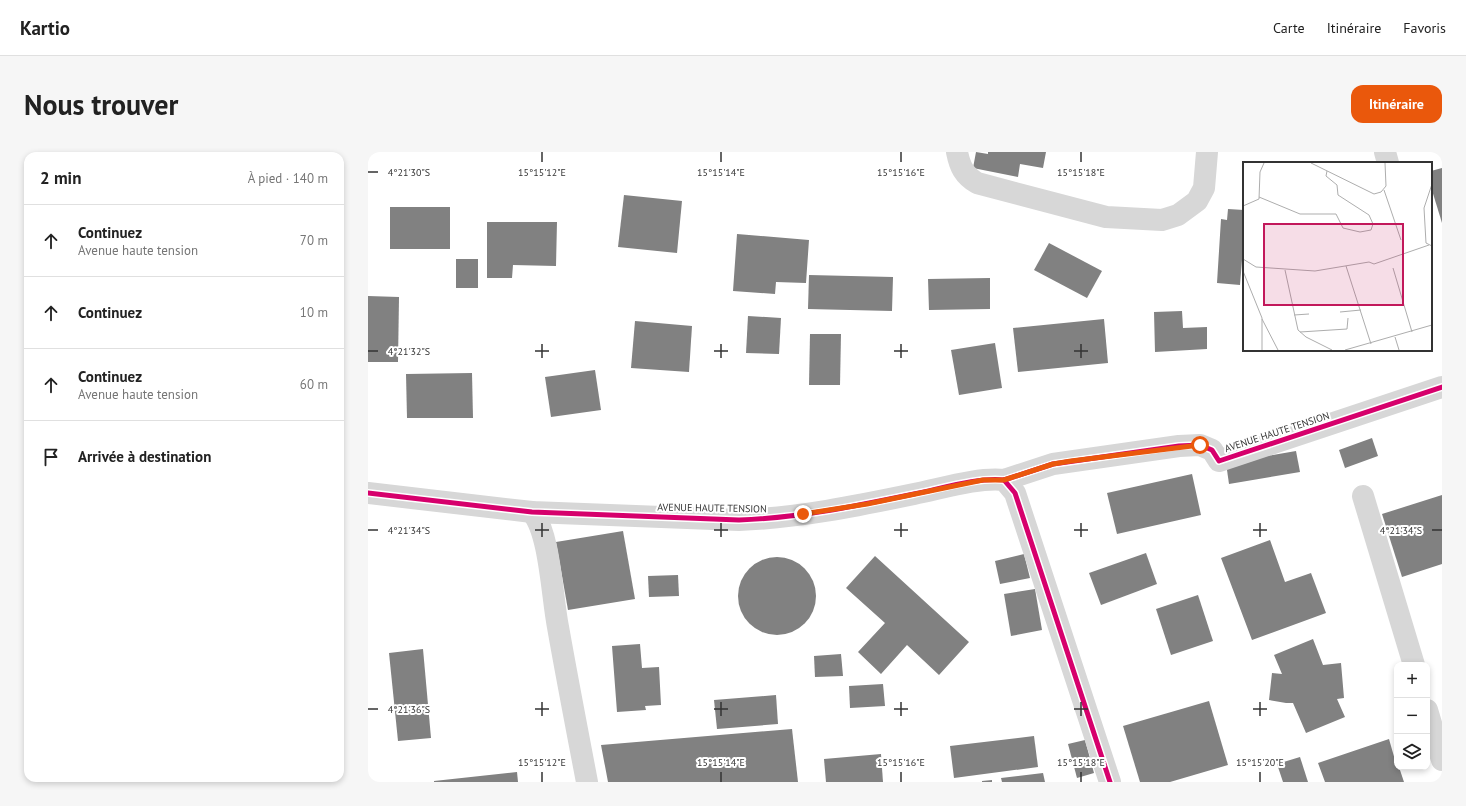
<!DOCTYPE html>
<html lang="fr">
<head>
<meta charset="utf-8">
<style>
	:root { --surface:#fff; --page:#f6f6f6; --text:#222; --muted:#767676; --line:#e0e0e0; --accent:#ea580c }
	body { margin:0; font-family:"PT Sans",sans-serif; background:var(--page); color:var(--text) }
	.controls { position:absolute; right:12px; bottom:12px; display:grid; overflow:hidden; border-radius:8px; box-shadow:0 2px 6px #0003 }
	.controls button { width:36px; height:36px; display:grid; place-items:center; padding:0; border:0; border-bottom:1px solid var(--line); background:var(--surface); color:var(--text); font:20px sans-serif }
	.stop { position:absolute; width:12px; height:12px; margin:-9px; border:3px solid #ea580c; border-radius:50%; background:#fff }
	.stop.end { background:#ea580c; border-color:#fff; box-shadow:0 1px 4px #0008 }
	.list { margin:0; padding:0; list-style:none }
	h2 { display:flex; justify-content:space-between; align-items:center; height:52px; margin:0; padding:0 16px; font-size:17px }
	h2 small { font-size:13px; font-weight:400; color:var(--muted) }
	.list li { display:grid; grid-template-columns:26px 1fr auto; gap:12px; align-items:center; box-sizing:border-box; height:72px; padding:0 16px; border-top:1px solid var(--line) }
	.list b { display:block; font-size:15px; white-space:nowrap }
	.list p { margin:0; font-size:13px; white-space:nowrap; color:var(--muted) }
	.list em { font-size:13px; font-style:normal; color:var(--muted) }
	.icon { flex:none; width:22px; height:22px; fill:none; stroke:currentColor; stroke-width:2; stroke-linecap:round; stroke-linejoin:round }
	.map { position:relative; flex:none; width:1074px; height:630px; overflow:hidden; border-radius:12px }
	header { display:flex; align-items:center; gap:24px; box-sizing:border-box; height:56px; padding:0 20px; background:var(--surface); border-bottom:1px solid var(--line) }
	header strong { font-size:19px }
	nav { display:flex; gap:22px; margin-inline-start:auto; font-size:14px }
	.intro { display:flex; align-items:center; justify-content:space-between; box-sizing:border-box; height:96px; padding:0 24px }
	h1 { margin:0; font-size:28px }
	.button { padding:10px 18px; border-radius:12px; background:var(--accent); color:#fff; font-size:14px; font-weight:700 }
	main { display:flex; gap:24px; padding:0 24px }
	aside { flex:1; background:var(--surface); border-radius:12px; box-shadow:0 2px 6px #0003 }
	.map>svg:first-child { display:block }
	.building { fill:#818181 }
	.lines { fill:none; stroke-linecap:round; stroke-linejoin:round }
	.minor { stroke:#d7d7d7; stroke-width:22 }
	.cycleway-casing { stroke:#fff; stroke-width:8 }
	.cycleway { stroke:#d6006c; stroke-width:5 }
	.route { stroke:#ea580c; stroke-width:5 }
	.ticks { fill:none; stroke:#333; stroke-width:1.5 }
	.labels { text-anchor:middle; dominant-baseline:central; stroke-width:4; stroke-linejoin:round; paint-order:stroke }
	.street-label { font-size:10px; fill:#333; stroke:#fff }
	.inset-road { fill:none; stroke:#adadad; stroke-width:1 }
	.view { fill:#c2185b; fill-opacity:0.15; stroke:#c2185b; stroke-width:2 }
	.inset-edge { fill:none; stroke:#333; stroke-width:2 }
	.ticks-label { font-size:10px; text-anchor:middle; fill:#333; stroke:#fff; stroke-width:4; stroke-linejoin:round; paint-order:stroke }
</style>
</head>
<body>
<header>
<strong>Kartio</strong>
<nav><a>Carte</a><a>Itinéraire</a><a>Favoris</a></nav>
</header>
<div class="intro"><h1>Nous trouver</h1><a class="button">Itinéraire</a></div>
<main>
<aside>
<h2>2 min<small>À pied · 140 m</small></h2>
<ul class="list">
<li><svg class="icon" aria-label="ahead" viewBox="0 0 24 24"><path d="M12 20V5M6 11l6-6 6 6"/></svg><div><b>Continuez</b><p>Avenue haute tension</p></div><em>70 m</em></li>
<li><svg class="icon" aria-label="ahead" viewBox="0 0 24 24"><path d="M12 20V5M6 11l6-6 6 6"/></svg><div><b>Continuez</b></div><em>10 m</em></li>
<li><svg class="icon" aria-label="ahead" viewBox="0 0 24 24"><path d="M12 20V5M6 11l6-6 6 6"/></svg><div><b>Continuez</b><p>Avenue haute tension</p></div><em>60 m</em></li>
<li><svg class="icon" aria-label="arrive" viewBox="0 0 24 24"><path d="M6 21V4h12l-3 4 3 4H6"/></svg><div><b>Arrivée à destination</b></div></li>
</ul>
</aside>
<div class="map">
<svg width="1074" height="630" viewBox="0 0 1074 630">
	<rect width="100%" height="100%" fill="#fff"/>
	<g class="building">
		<path d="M 608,0 L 620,2 L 620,0 L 678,0 L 675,16 L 652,12 L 650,25 L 605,16 Z"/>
		<path d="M 1074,16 L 1074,71 L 1063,35 L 1063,19 Z"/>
		<path d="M 256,43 L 314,49 L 309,101 L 250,95 Z"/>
		<rect x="22" y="55" width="60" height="42"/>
		<path d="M 860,57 L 876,58 L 876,108 L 874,108 L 872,133 L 849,131 L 853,67 L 859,68 Z"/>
		<path d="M 119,70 L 189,70 L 188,114 L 145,113 L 144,126 L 119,126 Z"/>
		<path d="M 369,82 L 441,88 L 438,131 L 408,130 L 407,142 L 365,139 Z"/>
		<path d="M 681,91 L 734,119 L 719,146 L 666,118 Z"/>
		<rect x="88" y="107" width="22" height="29"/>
		<path d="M 441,123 L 525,125 L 524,159 L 440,157 Z"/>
		<path d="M 622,126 L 622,157 L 561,158 L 560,127 Z"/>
		<path d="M 0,144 L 31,145 L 30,210 L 0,210 Z"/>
		<path d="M 814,159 L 815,176 L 839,175 L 839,197 L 787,200 L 786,160 Z"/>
		<path d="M 380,164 L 413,166 L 411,202 L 378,201 Z"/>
		<path d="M 736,167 L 740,211 L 650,220 L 645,176 Z"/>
		<path d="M 267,169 L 324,174 L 321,220 L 263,216 Z"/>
		<path d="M 442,182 L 473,182 L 472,233 L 441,233 Z"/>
		<path d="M 627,191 L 634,236 L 591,243 L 583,198 Z"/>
		<path d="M 227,218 L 233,258 L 183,265 L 177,225 Z"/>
		<path d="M 104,221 L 105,266 L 39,266 L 38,222 Z"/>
		<path d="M 1004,286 L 1010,304 L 977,316 L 971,298 Z"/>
		<path d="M 928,299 L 932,320 L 861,332 L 858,311 Z"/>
		<path d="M 824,322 L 833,363 L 749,382 L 739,341 Z"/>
		<path d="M 1074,343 L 1074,412 L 1034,425 L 1014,362 Z"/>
		<path d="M 255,379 L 267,447 L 200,458 L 188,390 Z"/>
		<path d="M 902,388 L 917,430 L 943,421 L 958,461 L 884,488 L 853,406 Z"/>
		<path d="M 778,401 L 789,432 L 733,453 L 721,421 Z"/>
		<path d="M 656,402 L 662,426 L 632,432 L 627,409 Z"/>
		<path d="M 507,404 L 601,490 L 571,523 L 539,493 L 513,522 L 490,500 L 517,471 L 478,436 Z"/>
		<circle cx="409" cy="444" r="39"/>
		<path d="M 310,423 L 311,444 L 281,445 L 280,424 Z"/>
		<path d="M 667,437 L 674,478 L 643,484 L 636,442 Z"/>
		<path d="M 830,443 L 845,489 L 803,503 L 788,457 Z"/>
		<path d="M 945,487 L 955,513 L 973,511 L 976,546 L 969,547 L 977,565 L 938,581 L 925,551 L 918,551 L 901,548 L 904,521 L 914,522 L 906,503 Z"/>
		<path d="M 272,492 L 274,516 L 291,515 L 293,553 L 277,554 L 278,558 L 249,560 L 244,494 Z"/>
		<path d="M 55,497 L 63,586 L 30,589 L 21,501 Z"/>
		<path d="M 473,502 L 475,524 L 447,525 L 446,504 Z"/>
		<path d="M 515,532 L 517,554 L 482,556 L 481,534 Z"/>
		<path d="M 408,543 L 410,572 L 349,577 L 346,548 Z"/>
		<path d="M 841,549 L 860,613 L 802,630 L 772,630 L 755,574 Z"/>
		<path d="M 424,577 L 430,630 L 240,630 L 233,593 Z"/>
		<path d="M 666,584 L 670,615 L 586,626 L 582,594 Z"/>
		<path d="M 1021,587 L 1029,615 L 1031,615 L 1036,630 L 957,630 L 950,611 Z"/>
		<path d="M 717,588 L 726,621 L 709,626 L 700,592 Z"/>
		<path d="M 513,602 L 515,630 L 458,630 L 456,607 Z"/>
		<path d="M 932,605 L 940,630 L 915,630 L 909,612 Z"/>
		<path d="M 149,620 L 150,630 L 66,630 L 66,629 Z"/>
		<path d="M 675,621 L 677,630 L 634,630 L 633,626 Z"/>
		<path d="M 624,628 L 624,630 L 614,630 L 614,629 Z"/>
	</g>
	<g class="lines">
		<g class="minor">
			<path d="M 589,0 C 592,15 596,23 609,31 L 738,65 L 794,68 L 810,63 L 829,49 L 836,36 L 839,0"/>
			<path d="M 1017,0 L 1020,11"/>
			<path d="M 636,328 L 685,312 L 811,294 L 832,293 L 844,298 L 851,309 L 1074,235"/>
			<path d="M 0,341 L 164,360 L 371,368 C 430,366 488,354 546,342 C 572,337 610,325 636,328 L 647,341 L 742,630"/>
			<path d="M 995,344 L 1046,513"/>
			<path d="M 164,360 C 182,381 184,445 190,475 C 199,526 209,578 219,630"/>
			<path d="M 1059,558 L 1074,608"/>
		</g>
		<g class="cycleway-casing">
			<g id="cycleway">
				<path d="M 636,328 L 685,312 L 811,294 L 832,293 L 844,298 L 851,309 L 1074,235"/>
				<path d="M 0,341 L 164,360 L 371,368 C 430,366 488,354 546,342 C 572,337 610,325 636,328 L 647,341 L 742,630"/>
			</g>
		</g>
		<use href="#cycleway" class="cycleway"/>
	</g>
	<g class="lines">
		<path class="route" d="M 435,362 L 499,352 L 615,328 L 636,328 L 685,312 L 703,309 L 832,293"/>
	</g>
	<path class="ticks" d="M 174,0 L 174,10M 353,0 L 353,10M 533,0 L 533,10M 713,0 L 713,10M 0,20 L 10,20M 174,192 L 174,206M 353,192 L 353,206M 533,192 L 533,206M 713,192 L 713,206M 0,199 L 10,199M 167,199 L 181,199M 346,199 L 360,199M 526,199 L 540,199M 706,199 L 720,199M 174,371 L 174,385M 353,371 L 353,385M 533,371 L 533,385M 713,371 L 713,385M 892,371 L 892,385M 0,378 L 10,378M 167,378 L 181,378M 346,378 L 360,378M 526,378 L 540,378M 706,378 L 720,378M 885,378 L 899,378M 1064,378 L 1074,378M 174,550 L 174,564M 353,550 L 353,564M 533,550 L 533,564M 713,550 L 713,564M 892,550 L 892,564M 0,557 L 10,557M 167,557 L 181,557M 346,557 L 360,557M 526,557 L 540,557M 706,557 L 720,557M 885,557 L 899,557M 174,620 L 174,630M 353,620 L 353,630M 533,620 L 533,630M 713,620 L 713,630M 892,620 L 892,630"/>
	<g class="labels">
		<g class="street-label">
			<text transform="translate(909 280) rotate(-18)">AVENUE HAUTE TENSION</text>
			<text transform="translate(344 356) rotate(1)">AVENUE HAUTE TENSION</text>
		</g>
	</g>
	<g transform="translate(875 10)">
		<rect width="189" height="189" fill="#fff"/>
		<path class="inset-road" d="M 68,1 L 131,32 L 138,30 L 143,24 L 142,1M 189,22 L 181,46 L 183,81 L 189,84M 141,28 L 158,78M 16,35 L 57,52 L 93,52 L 100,66 L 117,70 L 128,68 L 130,62 L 126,53 L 95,33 L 94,23 L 83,14 L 84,9M 0,44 L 16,37 L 17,10 L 21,1M 0,97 L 13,105 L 72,109 L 126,100 L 131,102 L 186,83M 103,104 L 128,182M 150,106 L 169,170M 42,108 L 55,168 L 63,175 L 89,188M 0,109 L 19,156 L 19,188M 97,150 L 118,148M 51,153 L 66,152M 19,157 L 35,188M 57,170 L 104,167 L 105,156M 152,175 L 156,188M 102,188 L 189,163"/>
		<path class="view" d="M 21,62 L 160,62 L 160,143 L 21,143 Z"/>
		<rect width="189" height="189" class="inset-edge"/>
	</g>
	<g class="ticks-label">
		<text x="174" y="24">15°15'12"E</text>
		<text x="353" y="24">15°15'14"E</text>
		<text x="533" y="24">15°15'16"E</text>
		<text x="713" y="24">15°15'18"E</text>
		<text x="41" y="24">4°21'30"S</text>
		<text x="41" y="203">4°21'32"S</text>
		<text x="41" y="382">4°21'34"S</text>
		<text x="1033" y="382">4°21'34"S</text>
		<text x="41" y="561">4°21'36"S</text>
		<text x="174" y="614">15°15'12"E</text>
		<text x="353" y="614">15°15'14"E</text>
		<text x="533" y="614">15°15'16"E</text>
		<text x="713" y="614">15°15'18"E</text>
		<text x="892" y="614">15°15'20"E</text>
	</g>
</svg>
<div class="controls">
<button>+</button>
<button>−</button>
<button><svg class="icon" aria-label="layers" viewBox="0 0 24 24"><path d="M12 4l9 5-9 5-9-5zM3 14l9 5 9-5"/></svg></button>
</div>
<div class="stop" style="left:832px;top:293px"></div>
<div class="stop end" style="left:435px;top:362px"></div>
</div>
</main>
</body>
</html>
